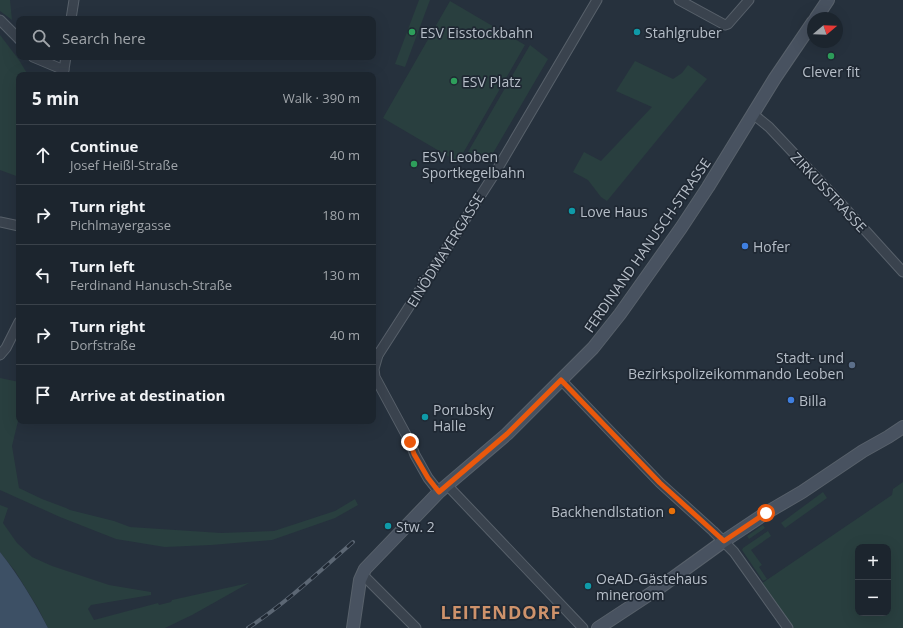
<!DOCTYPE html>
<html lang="en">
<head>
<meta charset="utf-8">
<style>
	:root { --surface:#1c252e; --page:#252d36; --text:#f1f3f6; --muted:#a0a5aa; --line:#3a424a }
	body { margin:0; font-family:"Open Sans",sans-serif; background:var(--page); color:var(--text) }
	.controls { position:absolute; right:12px; bottom:12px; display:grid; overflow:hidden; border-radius:8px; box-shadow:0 4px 16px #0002 }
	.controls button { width:36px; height:36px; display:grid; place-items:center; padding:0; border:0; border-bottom:1px solid var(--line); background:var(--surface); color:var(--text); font:20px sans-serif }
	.compass { position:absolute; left:807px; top:12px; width:36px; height:36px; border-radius:50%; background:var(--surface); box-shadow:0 4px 16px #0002; rotate:71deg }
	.stop { position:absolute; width:12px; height:12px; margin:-9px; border:3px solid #ea580c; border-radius:50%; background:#fff }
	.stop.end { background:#ea580c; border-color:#fff; box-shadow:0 1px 4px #0008 }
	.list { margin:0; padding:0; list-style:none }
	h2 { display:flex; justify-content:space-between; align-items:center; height:52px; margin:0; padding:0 16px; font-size:17px }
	h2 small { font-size:13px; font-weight:400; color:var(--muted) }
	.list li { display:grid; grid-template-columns:26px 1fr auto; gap:12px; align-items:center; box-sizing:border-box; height:60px; padding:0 16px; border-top:1px solid var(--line) }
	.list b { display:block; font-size:15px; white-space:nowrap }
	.list p { margin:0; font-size:13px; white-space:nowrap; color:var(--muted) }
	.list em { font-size:13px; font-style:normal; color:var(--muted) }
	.icon { flex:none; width:22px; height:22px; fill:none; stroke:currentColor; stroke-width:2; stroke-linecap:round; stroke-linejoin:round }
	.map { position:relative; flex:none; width:903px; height:628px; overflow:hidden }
	.search { position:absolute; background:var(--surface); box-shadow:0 4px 16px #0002; left:16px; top:16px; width:360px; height:44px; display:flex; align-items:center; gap:10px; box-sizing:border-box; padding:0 14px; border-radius:8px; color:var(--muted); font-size:15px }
	.panel { position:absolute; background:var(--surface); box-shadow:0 4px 16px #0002; left:16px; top:72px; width:360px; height:352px; border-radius:8px }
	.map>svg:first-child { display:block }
	.green { fill:#293f3f; fill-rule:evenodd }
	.water { fill:#3d5065 }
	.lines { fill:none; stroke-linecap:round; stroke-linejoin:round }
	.stream { stroke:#3d5065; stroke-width:2.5 }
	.street-casing { stroke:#58616b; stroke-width:11 }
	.secondary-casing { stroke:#58616b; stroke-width:14 }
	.street { stroke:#3a434e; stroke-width:9 }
	.secondary { stroke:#485260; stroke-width:12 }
	.rail-casing { stroke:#5c6774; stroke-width:4 }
	.rail { stroke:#1f2833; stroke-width:2.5; stroke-dasharray:8; stroke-linecap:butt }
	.route { stroke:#ea580c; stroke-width:5 }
	.leisure-dot { fill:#2e9e5b; stroke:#1f2833; stroke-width:1.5 }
	.culture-dot { fill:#0f9aa8; stroke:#1f2833; stroke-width:1.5 }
	.shop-dot { fill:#3f7fe0; stroke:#1f2833; stroke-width:1.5 }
	.service-dot { fill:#5c6f8a; stroke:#1f2833; stroke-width:1.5 }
	.food-dot { fill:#e8710a; stroke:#1f2833; stroke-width:1.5 }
	.labels { text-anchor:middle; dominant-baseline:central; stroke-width:3.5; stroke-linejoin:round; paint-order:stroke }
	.poi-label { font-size:14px; fill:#b6bec8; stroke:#1f2833; text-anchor:start }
	.street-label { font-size:14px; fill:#b6bec8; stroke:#1f2833 }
	.district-label { font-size:18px; font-weight:bold; letter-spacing:1px; fill:#ce926b; stroke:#1f2833 }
</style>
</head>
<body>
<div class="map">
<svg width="903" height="628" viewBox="0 0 903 628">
	<rect width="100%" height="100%" fill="#26313d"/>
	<g class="green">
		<path d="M 0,0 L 10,0 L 12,20 L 0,11 Z"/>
		<path d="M 419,0 L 430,0 L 405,67 L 395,64 Z"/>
		<path d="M 450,1 L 525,45 L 458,162 L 383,118 Z"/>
		<path d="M 0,35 L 19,60 L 28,75 L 19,75 L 19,177 L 0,170 Z"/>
		<path d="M 530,45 L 548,59 L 489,160 L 468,152 Z"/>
		<path d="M 635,61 L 673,79 L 682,73 L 688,65 L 707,79 L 607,201 L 601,197 L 588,180 L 573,172 L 584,152 L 601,161 L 652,107 L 616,91 Z"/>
		<path d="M 0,378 L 19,382 L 19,417 L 12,446 L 19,488 L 42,499 L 66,508 L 70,510 L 114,521 L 130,527 L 221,533 L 274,531 L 335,511 L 355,499 L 358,505 L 335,518 L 272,540 L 211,545 L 165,547 L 116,539 L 60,517 L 0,490 Z"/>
		<path d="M 903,482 L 903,628 L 792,628 L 761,584 L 892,495 L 893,489 ZM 858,547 L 888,547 L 888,613 L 858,613 Z"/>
		<path d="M 823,492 L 827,498 L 785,528 L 781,523 Z"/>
		<path d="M 0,505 L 8,508 L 3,523 L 17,543 L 32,557 L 52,566 L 109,585 L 151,592 L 151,595 L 91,605 L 88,609 L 94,620 L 158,603 L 159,605 L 171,602 L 172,600 L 249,583 L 192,615 L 165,628 L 48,628 L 38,608 L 15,571 L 0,552 Z"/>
		<path d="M 763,525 L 765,528 L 749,539 L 747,536 Z"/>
		<path d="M 768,531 L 771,536 L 751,550 L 762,565 L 759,567 L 767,579 L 763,581 L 742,550 L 743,548 Z"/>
	</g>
	<path class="water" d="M 0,552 C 19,576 34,601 48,628 L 0,628 Z"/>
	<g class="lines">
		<path class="stream" d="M 15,41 L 19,46"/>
		<g class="street-casing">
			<g id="street">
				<path d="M 679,0 L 725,25 L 728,24 L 749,0"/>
				<path d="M 71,19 L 74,0"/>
				<path d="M 0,20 L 19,39"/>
				<path d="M 33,57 L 64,70"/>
				<path d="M 63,75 L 66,57"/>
				<path d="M 753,114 L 769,127 L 835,197 L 903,272"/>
				<path d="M 0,222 L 19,226"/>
				<path d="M 374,353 L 378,355 L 374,369 L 375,377 L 410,442 L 415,455 L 428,478 L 439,492"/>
				<path d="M 0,355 L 6,348 L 19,322"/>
				<path d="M 378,355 L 495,173 L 597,0"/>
				<path d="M 561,380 L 660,483 L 713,531 L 734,552 L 788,628"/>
				<path d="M 447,485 L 583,628"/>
				<path d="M 362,574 L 416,628"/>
			</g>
		</g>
		<g class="secondary-casing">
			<g id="secondary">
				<path d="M 816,18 L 828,0"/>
				<path d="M 353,628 L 360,580 L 365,569 L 439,492 L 507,434 L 593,348 L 620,314 L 681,228 L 708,187 L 775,78 L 813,22"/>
				<path d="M 598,628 L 659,588 L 724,541 L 766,513 L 802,492 L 863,451 L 888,437 L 903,427"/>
			</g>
		</g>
		<use href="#street" class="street"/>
		<use href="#secondary" class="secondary"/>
		<g class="rail-casing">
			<path id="rail" d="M 248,628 C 286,603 319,572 353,542"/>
		</g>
		<use href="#rail" class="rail"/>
	</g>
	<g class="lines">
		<path class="route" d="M 410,442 L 414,454 L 428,478 L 439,492 L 507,434 L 561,380 L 660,483 L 724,541 L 766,513"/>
	</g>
	<g class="leisure-dot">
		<circle cx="412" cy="32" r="4"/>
		<circle cx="831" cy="56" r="4"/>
		<circle cx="454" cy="81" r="4"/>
		<circle cx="414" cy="164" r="4"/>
	</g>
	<g class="culture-dot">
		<circle cx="637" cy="32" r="4"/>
		<circle cx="572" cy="211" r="4"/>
		<circle cx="425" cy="417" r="4"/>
		<circle cx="388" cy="526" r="4"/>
		<circle cx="588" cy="586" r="4"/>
	</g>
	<g class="shop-dot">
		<circle cx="745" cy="246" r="4"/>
		<circle cx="791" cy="400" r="4"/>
	</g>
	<circle class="service-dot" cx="852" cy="365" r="4"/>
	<circle class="food-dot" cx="672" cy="511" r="4"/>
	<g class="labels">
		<g class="poi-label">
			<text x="420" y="32">ESV Eisstockbahn</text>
			<text x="645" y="32">Stahlgruber</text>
			<text x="831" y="71" text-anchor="middle">Clever fit</text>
			<text x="462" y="81">ESV Platz</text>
			<text x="422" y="156">ESV Leoben<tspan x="422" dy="16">Sportkegelbahn</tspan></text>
			<text x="580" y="211">Love Haus</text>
			<text x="753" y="246">Hofer</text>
			<text x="844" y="357" text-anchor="end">Stadt- und<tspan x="844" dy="16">Bezirkspolizeikommando Leoben</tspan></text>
			<text x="799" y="400">Billa</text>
			<text x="433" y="409">Porubsky<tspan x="433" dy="16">Halle</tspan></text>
			<text x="664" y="511" text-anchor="end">Backhendlstation</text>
			<text x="396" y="526">Stw. 2</text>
			<text x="596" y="578">OeAD-Gästehaus<tspan x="596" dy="16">mineroom</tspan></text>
		</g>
		<g class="street-label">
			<text transform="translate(829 192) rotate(47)">ZIRKUSSTRASSE</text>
			<text transform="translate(647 245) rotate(-55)">FERDINAND HANUSCH-STRASSE</text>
			<text transform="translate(445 250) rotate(-58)">EINÖDMAYERGASSE</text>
		</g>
		<g class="district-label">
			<text x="501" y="612">LEITENDORF</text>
		</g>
	</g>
</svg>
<div class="controls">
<button>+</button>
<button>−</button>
</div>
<svg class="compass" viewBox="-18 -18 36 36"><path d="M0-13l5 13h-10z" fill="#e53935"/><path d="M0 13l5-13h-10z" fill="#a0a5aa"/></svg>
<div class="stop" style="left:766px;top:513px"></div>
<div class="stop end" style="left:410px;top:442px"></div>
<div class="search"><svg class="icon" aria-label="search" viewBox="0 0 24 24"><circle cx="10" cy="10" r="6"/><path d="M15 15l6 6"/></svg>Search here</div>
<section class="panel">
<h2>5 min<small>Walk · 390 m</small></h2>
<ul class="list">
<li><svg class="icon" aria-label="ahead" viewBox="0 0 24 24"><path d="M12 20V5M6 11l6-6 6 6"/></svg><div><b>Continue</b><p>Josef Heißl-Straße</p></div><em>40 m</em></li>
<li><svg class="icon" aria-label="right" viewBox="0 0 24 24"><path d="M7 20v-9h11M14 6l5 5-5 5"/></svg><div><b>Turn right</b><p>Pichlmayergasse</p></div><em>180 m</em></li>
<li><svg class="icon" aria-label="left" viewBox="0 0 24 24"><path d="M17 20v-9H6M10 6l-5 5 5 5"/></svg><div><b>Turn left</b><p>Ferdinand Hanusch-Straße</p></div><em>130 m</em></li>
<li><svg class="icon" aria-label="right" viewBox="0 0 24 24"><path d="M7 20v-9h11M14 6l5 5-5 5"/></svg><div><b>Turn right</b><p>Dorfstraße</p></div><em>40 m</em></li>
<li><svg class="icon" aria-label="arrive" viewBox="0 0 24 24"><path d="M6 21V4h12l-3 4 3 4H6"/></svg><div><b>Arrive at destination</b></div></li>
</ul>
</section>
</div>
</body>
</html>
